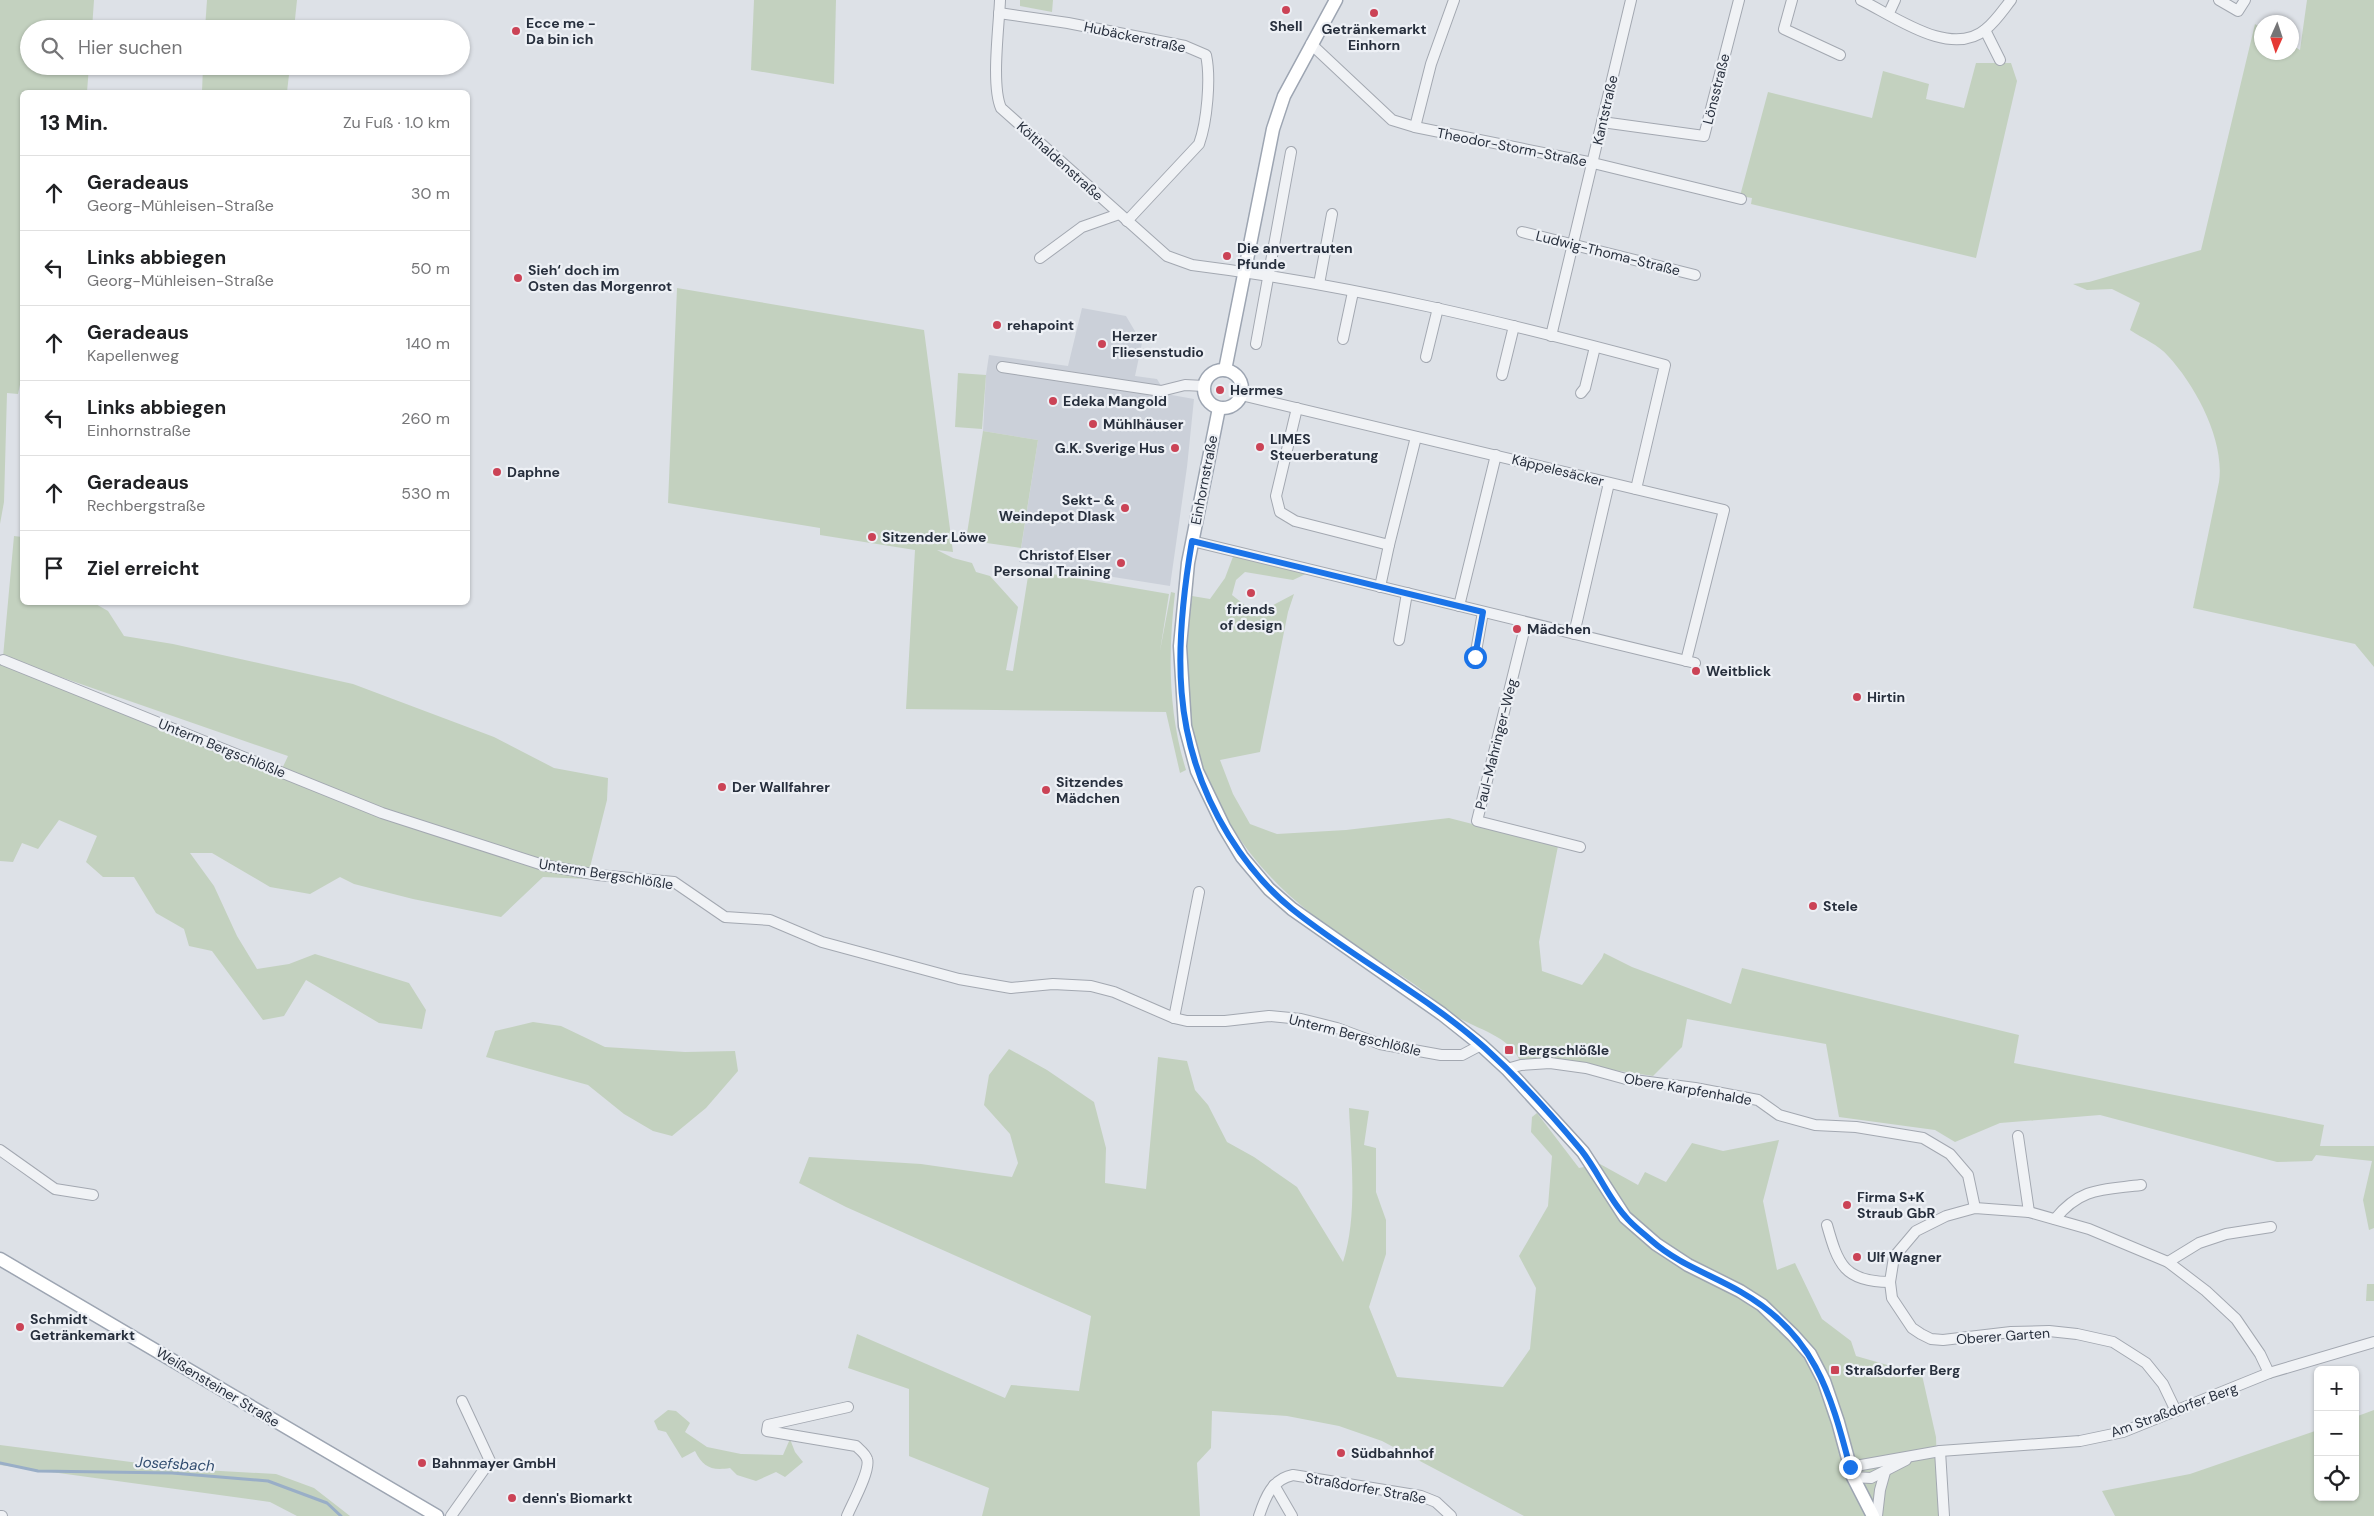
<!DOCTYPE html>
<html lang="de">
<head>
<meta charset="utf-8">
<style>
	:root { --surface:#fff; --page:#f2f2f2; --text:#202124; --muted:#757577; --line:#e0e0e0 }
	body { margin:0; font-family:"DM Sans",sans-serif; background:var(--page); color:var(--text) }
	.controls { position:absolute; right:15px; bottom:15px; display:grid; overflow:hidden; border-radius:8px; box-shadow:0 1px 4px #0004 }
	.controls button { width:45px; height:45px; display:grid; place-items:center; padding:0; border:0; border-bottom:1px solid var(--line); background:var(--surface); color:var(--text); font:25px sans-serif }
	.compass { position:absolute; left:2254px; top:15px; width:45px; height:45px; border-radius:50%; background:var(--surface); box-shadow:0 1px 4px #0004; rotate:183deg }
	.stop { position:absolute; width:15px; height:15px; margin:-11px; border:4px solid #1a73e8; border-radius:50%; background:#fff }
	.stop.end { background:#1a73e8; border-color:#fff; box-shadow:0 1px 5px #0008 }
	.list { margin:0; padding:0; list-style:none }
	h2 { display:flex; justify-content:space-between; align-items:center; height:65px; margin:0; padding:0 20px; font-size:21px }
	h2 small { font-size:16px; font-weight:400; color:var(--muted) }
	.list li { display:grid; grid-template-columns:32px 1fr auto; gap:15px; align-items:center; box-sizing:border-box; height:75px; padding:0 20px; border-top:1px solid var(--line) }
	.list b { display:block; font-size:19px; white-space:nowrap }
	.list p { margin:0; font-size:16px; white-space:nowrap; color:var(--muted) }
	.list em { font-size:16px; font-style:normal; color:var(--muted) }
	.icon { flex:none; width:28px; height:28px; fill:none; stroke:currentColor; stroke-width:2; stroke-linecap:round; stroke-linejoin:round }
	.map { position:relative; flex:none; width:2374px; height:1516px; overflow:hidden }
	.search { position:absolute; background:var(--surface); box-shadow:0 1px 4px #0004; left:20px; top:20px; width:450px; height:55px; display:flex; align-items:center; gap:12px; box-sizing:border-box; padding:0 18px; border-radius:28px; color:var(--muted); font-size:19px }
	.panel { position:absolute; background:var(--surface); box-shadow:0 1px 4px #0004; left:20px; top:90px; width:450px; height:515px; border-radius:8px }
	.map>svg:first-child { display:block }
	.built { fill:#cbd0d9 }
	.green { fill:#c3d1bf }
	.lines { fill:none; stroke-linecap:round; stroke-linejoin:round }
	.stream { stroke:#99aec7; stroke-width:3 }
	.minor-casing { stroke:#a3a8b1; stroke-width:12 }
	.major-casing { stroke:#9da5b2; stroke-width:15 }
	.minor { stroke:#f0f2f5; stroke-width:10 }
	.major { stroke:#fff; stroke-width:12 }
	.route { stroke:#1a73e8; stroke-width:6 }
	.poi-dot { fill:#cb4356; stroke:#edf0f5; stroke-width:2 }
	.labels { text-anchor:middle; dominant-baseline:central; stroke-width:4.5; stroke-linejoin:round; paint-order:stroke }
	.poi-label { font-size:14px; font-weight:bold; fill:#272f3d; stroke:#edf0f5; text-anchor:start }
	.street-label { font-size:14px; fill:#272f3d; stroke:#edf0f5 }
	.water-label { font-size:15px; font-style:italic; fill:#324d70; stroke:#edf0f5 }
</style>
</head>
<body>
<div class="map">
<svg width="2374" height="1516" viewBox="0 0 2374 1516">
	<rect width="100%" height="100%" fill="#dde1e7"/>
	<path class="built" d="M 1082,308 L 1126,316 L 1142,343 L 1135,376 L 1157,379 L 1166,394 L 1194,399 L 1187,467 L 1170,586 L 1019,562 L 1038,440 L 983,431 L 986,375 L 989,355 L 1068,366 Z"/>
	<g class="green">
		<path d="M 0,0 L 94,0 L 92,29 L 29,29 L 29,66 L 89,66 L 87,92 L 22,92 L 22,375 L 18,394 L 7,393 L 4,502 L 0,524 Z"/>
		<path d="M 207,0 L 297,0 L 294,29 L 205,29 Z"/>
		<path d="M 754,0 L 836,0 L 834,84 L 751,70 Z"/>
		<path d="M 1020,0 L 1053,0 L 1052,12 L 1020,6 Z"/>
		<path d="M 2307,0 L 2374,0 L 2374,667 L 2355,644 L 2193,608 L 2219,482 C 2225,441 2196,386 2168,356 C 2159,345 2142,338 2130,330 L 2140,303 L 2112,289 L 2087,290 L 2073,284 L 2089,282 L 2201,250 L 2255,24 L 2261,28 L 2262,52 L 2292,52 L 2292,45 L 2300,50 Z"/>
		<path d="M 1976,63 L 2011,63 L 2017,81 L 1976,258 L 1751,204 L 1752,198 L 1740,196 L 1768,92 L 1872,118 L 1883,71 L 1929,84 L 1926,99 L 1964,108 Z"/>
		<path d="M 203,66 L 290,66 L 287,92 L 202,92 Z"/>
		<path d="M 677,288 L 924,330 L 953,552 L 937,550 L 953,558 L 972,563 L 976,572 L 990,576 L 1018,607 L 1006,670 L 1013,671 L 1029,570 L 1169,594 L 1160,651 L 1171,592 L 1175,593 C 1168,653 1168,712 1186,770 L 1180,773 L 1166,712 L 906,709 L 915,550 L 820,535 L 820,528 L 668,503 Z"/>
		<path d="M 958,373 L 986,375 L 982,429 L 955,427 Z"/>
		<path d="M 983,431 L 1038,440 L 1021,548 L 966,540 Z"/>
		<path d="M 14,536 L 22,537 L 22,602 L 94,603 L 108,611 L 124,636 L 173,644 L 353,684 L 494,737 L 554,768 L 608,778 L 607,800 L 587,879 L 543,877 L 501,917 L 413,899 L 354,884 L 340,877 L 310,894 L 270,887 L 212,853 L 190,853 L 214,886 L 237,936 L 257,969 L 289,964 L 315,954 L 409,983 L 426,1010 L 422,1029 L 379,1023 L 306,980 L 284,1016 L 263,1020 L 212,951 L 189,946 L 184,929 L 156,913 L 134,877 L 103,877 L 86,862 L 97,836 L 59,820 L 38,849 L 22,843 L 13,862 L 0,861 L 0,664 L 280,773 L 288,756 L 3,657 Z"/>
		<path d="M 1234,554 L 1310,572 L 1293,580 L 1245,572 L 1236,580 L 1232,595 L 1251,610 L 1260,612 L 1294,594 L 1288,612 L 1260,752 L 1220,760 L 1233,794 L 1250,824 L 1277,834 L 1346,830 L 1449,818 L 1558,846 L 1539,942 L 1542,971 L 1582,985 L 1602,958 L 1604,953 L 1632,967 L 1731,1004 L 1742,968 L 2019,1035 L 2014,1063 L 2324,1125 L 2320,1146 L 2374,1146 L 2374,1228 L 2369,1230 L 2363,1200 L 2372,1161 L 2316,1155 L 2312,1161 L 2277,1162 L 2100,1115 L 2000,1123 L 1955,1142 L 1935,1130 L 1839,1117 L 1826,1044 L 1687,1019 L 1682,1047 L 1653,1076 L 1586,1066 L 1520,1061 C 1509,1034 1473,1029 1451,1013 C 1435,1000 1419,987 1402,976 C 1364,951 1323,926 1289,895 C 1225,836 1189,762 1186,675 C 1185,649 1189,622 1192,596 L 1210,599 L 1225,578 Z"/>
		<path d="M 533,1022 L 561,1026 L 605,1047 L 685,1052 L 735,1051 L 738,1071 L 706,1108 L 672,1136 L 653,1131 L 624,1114 L 588,1085 L 486,1057 L 495,1031 Z"/>
		<path d="M 1009,1049 L 1047,1070 L 1094,1102 L 1106,1148 L 1105,1183 L 1146,1189 L 1158,1057 L 1187,1061 L 1195,1090 L 1208,1105 L 1227,1142 L 1254,1157 L 1297,1187 L 1343,1262 C 1358,1216 1351,1156 1349,1108 L 1369,1111 L 1364,1145 L 1376,1148 L 1376,1192 L 1386,1220 L 1386,1254 L 1369,1307 L 1397,1377 L 1503,1387 L 1530,1349 L 1536,1288 L 1519,1256 L 1548,1206 L 1552,1156 L 1531,1132 L 1532,1117 L 1537,1113 L 1579,1168 L 1600,1164 L 1638,1185 L 1645,1172 L 1666,1182 L 1692,1143 L 1723,1151 L 1779,1140 L 1763,1201 L 1777,1270 L 1795,1263 L 1822,1319 L 1851,1341 L 1856,1356 L 1922,1375 L 1936,1437 L 1939,1516 L 1524,1516 L 1382,1441 L 1339,1426 L 1287,1416 L 1212,1411 L 1211,1448 L 1197,1463 L 1200,1516 L 982,1516 L 989,1488 L 909,1456 L 909,1389 L 848,1368 L 857,1334 L 1005,1398 L 1011,1385 L 1079,1391 L 1091,1316 L 846,1207 L 799,1183 L 809,1157 L 921,1164 L 1012,1177 L 1018,1163 L 1010,1134 L 984,1105 L 989,1075 Z"/>
		<path d="M 2367,1284 L 2374,1284 L 2374,1301 L 2366,1301 Z"/>
		<path d="M 668,1410 L 676,1411 L 690,1423 L 685,1432 L 707,1447 L 741,1454 L 783,1455 L 790,1439 L 795,1452 L 803,1462 L 785,1477 L 776,1472 L 756,1481 L 737,1475 L 730,1468 C 711,1471 703,1467 695,1451 L 682,1458 L 666,1432 L 658,1430 L 654,1421 Z"/>
		<path d="M 2374,1410 L 2374,1516 L 2115,1516 L 2102,1491 L 2190,1474 L 2318,1430 L 2318,1497 L 2355,1497 L 2355,1417 Z"/>
		<path d="M 0,1445 L 185,1469 L 276,1474 L 314,1488 L 350,1516 L 297,1516 L 270,1502 L 0,1465 Z"/>
	</g>
	<g class="lines">
		<path class="stream" d="M 0,1463 L 38,1471 L 172,1473 L 268,1481 L 327,1503 L 341,1516"/>
		<g class="minor-casing">
			<g id="minor">
				<path d="M 1000,0 C 999,27 991,85 1001,108 L 1167,256 L 1192,265 C 1352,285 1509,323 1665,365 L 1636,489"/>
				<path d="M 1792,0 L 1784,29 L 1840,55"/>
				<path d="M 1861,0 C 1894,16 1951,59 1986,29 C 1996,21 2003,10 2011,0"/>
				<path d="M 2219,0 L 2238,11 L 2245,0"/>
				<path d="M 999,13 L 1068,23 L 1185,46 L 1206,55 C 1211,78 1207,122 1199,144 L 1127,221"/>
				<path d="M 1889,13 L 1895,0"/>
				<path d="M 1985,30 L 2000,60"/>
				<path d="M 1311,44 L 1392,120 L 1415,127 L 1593,163 L 1741,199"/>
				<path d="M 1602,122 L 1704,136 L 1739,0"/>
				<path d="M 1415,127 L 1431,64 L 1454,0"/>
				<path d="M 1522,232 L 1695,275"/>
				<path d="M 1040,258 L 1082,227 L 1119,214"/>
				<path d="M 1319,284 L 1332,214"/>
				<path d="M 1551,336 L 1631,0"/>
				<path d="M 1343,339 L 1353,292"/>
				<path d="M 1256,344 L 1291,152"/>
				<path d="M 1426,357 L 1438,308"/>
				<path d="M 1002,367 L 1161,391 L 1185,385 L 1204,386"/>
				<path d="M 1502,375 L 1514,326"/>
				<path d="M 1581,393 L 1585,388 L 1595,347"/>
				<path d="M 1241,395 L 1724,510 L 1686,661"/>
				<path d="M 1297,408 L 1276,496 L 1280,512 L 1295,521 L 1389,545 L 1416,437"/>
				<path d="M 1192,541 L 1695,663"/>
				<path d="M 1380,587 L 1389,545"/>
				<path d="M 1459,606 L 1496,455"/>
				<path d="M 1526,623 L 1477,821 L 1580,847"/>
				<path d="M 1574,634 L 1609,483"/>
				<path d="M 1399,640 L 1407,593"/>
				<path d="M 1475,657 L 1483,612"/>
				<path d="M 3,660 L 382,813 L 543,865 L 598,875 L 674,882 L 725,917 L 770,920 L 822,942 L 959,979 L 1011,988 L 1053,984 L 1091,986 L 1114,992 L 1174,1018 L 1187,1021 L 1225,1021 L 1269,1016 L 1301,1019 L 1337,1028 L 1380,1044 L 1441,1055 L 1462,1055 L 1481,1045"/>
				<path d="M 1174,1018 L 1199,892"/>
				<path d="M 1507,1069 L 1521,1065 L 1550,1063 L 1586,1068 L 1626,1079 L 1695,1088 L 1758,1100 L 1779,1115 L 1815,1125 L 1856,1127 L 1923,1138 L 1950,1154 L 1968,1175 L 1975,1208"/>
				<path d="M 2018,1136 L 2029,1212"/>
				<path d="M 0,1150 L 55,1189 L 93,1195"/>
				<path d="M 2055,1219 C 2081,1187 2103,1190 2141,1185"/>
				<path d="M 1827,1225 C 1838,1264 1844,1282 1890,1282"/>
				<path d="M 2168,1262 L 2199,1243 L 2226,1234 L 2271,1227"/>
				<path d="M 2176,1411 L 2163,1384 L 2146,1363 L 2113,1342 L 2077,1334 L 2049,1331 L 2011,1332 L 1943,1340 L 1931,1339 L 1921,1334 L 1912,1328 L 1892,1298 L 1890,1282 L 1894,1257 L 1916,1231 L 1946,1216 L 1975,1208 L 2029,1212 L 2089,1229 L 2168,1262 L 2206,1291 L 2236,1319 L 2260,1354 L 2269,1373"/>
				<path d="M 1940,1451 L 1944,1516"/>
				<path d="M 1850,1467 L 1940,1451 L 2080,1441 L 2123,1432 L 2269,1373 L 2374,1342"/>
				<path d="M 1853,1477 L 1871,1478 L 1906,1460"/>
				<path d="M 1274,1485 L 1292,1516"/>
				<path d="M 0,1516 L 2,1516"/>
				<path d="M 451,1516 L 490,1461 L 462,1401"/>
				<path d="M 847,1516 C 852,1504 871,1470 867,1459 C 865,1453 860,1450 856,1446 L 767,1431 L 768,1425 L 848,1407"/>
				<path d="M 1259,1516 C 1265,1498 1272,1479 1293,1475 L 1421,1496 L 1436,1502 L 1451,1516"/>
				<path d="M 1877,1516 L 1880,1490 L 1885,1472"/>
			</g>
		</g>
		<g class="major-casing">
			<g id="major">
				<circle cx="1223" cy="389" r="19"/>
				<path d="M 1225,370 L 1273,129 L 1284,96 L 1336,0"/>
				<path d="M 1219,408 L 1188,563 L 1180,646 L 1185,726 L 1197,771 L 1224,827 L 1242,857 L 1269,889 L 1292,909 L 1442,1014 L 1481,1045 L 1507,1069 L 1583,1152 L 1625,1217 L 1656,1244 L 1688,1265 L 1740,1291 L 1762,1305 L 1793,1335 L 1810,1354 L 1824,1381 L 1838,1422 L 1853,1477 L 1873,1516"/>
				<path d="M 0,1259 L 437,1516"/>
			</g>
		</g>
		<use href="#minor" class="minor"/>
		<use href="#major" class="major"/>
	</g>
	<g class="lines">
		<path class="route" d="M 1475,657 L 1483,612 L 1192,541 C 1174,647 1170,741 1229,836 C 1246,863 1267,889 1292,909 C 1354,959 1426,995 1485,1048 C 1519,1079 1552,1115 1581,1150 C 1598,1171 1607,1196 1625,1216 C 1632,1225 1643,1233 1652,1241 C 1678,1264 1712,1275 1741,1292 C 1814,1334 1830,1391 1850,1467"/>
	</g>
	<g class="poi-dot">
		<circle cx="1286" cy="10" r="5"/>
		<circle cx="1374" cy="13" r="5"/>
		<circle cx="516" cy="31" r="5"/>
		<circle cx="1227" cy="256" r="5"/>
		<circle cx="518" cy="278" r="5"/>
		<circle cx="997" cy="325" r="5"/>
		<circle cx="1102" cy="344" r="5"/>
		<circle cx="1220" cy="390" r="5"/>
		<circle cx="1053" cy="401" r="5"/>
		<circle cx="1093" cy="424" r="5"/>
		<circle cx="1260" cy="447" r="5"/>
		<circle cx="1175" cy="448" r="5"/>
		<circle cx="497" cy="472" r="5"/>
		<circle cx="1125" cy="508" r="5"/>
		<circle cx="872" cy="537" r="5"/>
		<circle cx="1121" cy="563" r="5"/>
		<circle cx="1251" cy="593" r="5"/>
		<circle cx="1517" cy="629" r="5"/>
		<circle cx="1696" cy="671" r="5"/>
		<circle cx="1857" cy="697" r="5"/>
		<circle cx="722" cy="787" r="5"/>
		<circle cx="1046" cy="790" r="5"/>
		<circle cx="1813" cy="906" r="5"/>
		<rect x="1504" y="1045" width="10" height="10" rx="2.5"/>
		<circle cx="1847" cy="1205" r="5"/>
		<circle cx="1857" cy="1257" r="5"/>
		<circle cx="20" cy="1327" r="5"/>
		<rect x="1830" y="1365" width="10" height="10" rx="2.5"/>
		<circle cx="1341" cy="1453" r="5"/>
		<circle cx="422" cy="1463" r="5"/>
		<circle cx="512" cy="1498" r="5"/>
	</g>
	<g class="labels">
		<g class="poi-label">
			<text x="526" y="23">Ecce me -<tspan x="526" dy="16">Da bin ich</tspan></text>
			<text x="1286" y="26" text-anchor="middle">Shell</text>
			<text x="1374" y="29" text-anchor="middle">Getränkemarkt<tspan x="1374" dy="16">Einhorn</tspan></text>
			<text x="1237" y="248">Die anvertrauten<tspan x="1237" dy="16">Pfunde</tspan></text>
			<text x="528" y="270">Sieh‘ doch im<tspan x="528" dy="16">Osten das Morgenrot</tspan></text>
			<text x="1007" y="325">rehapoint</text>
			<text x="1112" y="336">Herzer<tspan x="1112" dy="16">Fliesenstudio</tspan></text>
			<text x="1230" y="390">Hermes</text>
			<text x="1063" y="401">Edeka Mangold</text>
			<text x="1103" y="424">Mühlhäuser</text>
			<text x="1270" y="439">LIMES<tspan x="1270" dy="16">Steuerberatung</tspan></text>
			<text x="1165" y="448" text-anchor="end">G.K. Sverige Hus</text>
			<text x="507" y="472">Daphne</text>
			<text x="1115" y="500" text-anchor="end">Sekt- &amp;<tspan x="1115" dy="16">Weindepot Dlask</tspan></text>
			<text x="882" y="537">Sitzender Löwe</text>
			<text x="1111" y="555" text-anchor="end">Christof Elser<tspan x="1111" dy="16">Personal Training</tspan></text>
			<text x="1251" y="609" text-anchor="middle">friends<tspan x="1251" dy="16">of design</tspan></text>
			<text x="1527" y="629">Mädchen</text>
			<text x="1706" y="671">Weitblick</text>
			<text x="1867" y="697">Hirtin</text>
			<text x="1056" y="782">Sitzendes<tspan x="1056" dy="16">Mädchen</tspan></text>
			<text x="732" y="787">Der Wallfahrer</text>
			<text x="1823" y="906">Stele</text>
			<text x="1519" y="1050">Bergschlößle</text>
			<text x="1857" y="1197">Firma S+K<tspan x="1857" dy="16">Straub GbR</tspan></text>
			<text x="1867" y="1257">Ulf Wagner</text>
			<text x="30" y="1319">Schmidt<tspan x="30" dy="16">Getränkemarkt</tspan></text>
			<text x="1845" y="1370">Straßdorfer Berg</text>
			<text x="1351" y="1453">Südbahnhof</text>
			<text x="432" y="1463">Bahnmayer GmbH</text>
			<text x="522" y="1498">denn's Biomarkt</text>
		</g>
		<g class="street-label">
			<text transform="translate(1135 37) rotate(12)">Hubäckerstraße</text>
			<text transform="translate(1716 89) rotate(-76)">Lönsstraße</text>
			<text transform="translate(1605 110) rotate(-77)">Kantstraße</text>
			<text transform="translate(1512 147) rotate(11)">Theodor-Storm-Straße</text>
			<text transform="translate(1060 161) rotate(42)">Költhaldenstraße</text>
			<text transform="translate(1608 253) rotate(14)">Ludwig-Thoma-Straße</text>
			<text transform="translate(1558 470) rotate(14)">Käppelesäcker</text>
			<text transform="translate(1204 480) rotate(-79)">Einhornstraße</text>
			<text transform="translate(1496 744) rotate(-76)">Paul-Mahringer-Weg</text>
			<text transform="translate(222 748) rotate(22)">Unterm Bergschlößle</text>
			<text transform="translate(606 874) rotate(9)">Unterm Bergschlößle</text>
			<text transform="translate(1355 1035) rotate(14)">Unterm Bergschlößle</text>
			<text transform="translate(1688 1089) rotate(10)">Obere Karpfenhalde</text>
			<text transform="translate(2003 1336) rotate(-4)">Oberer Garten</text>
			<text transform="translate(218 1387) rotate(31)">Weißensteiner Straße</text>
			<text transform="translate(2174 1410) rotate(-20)">Am Straßdorfer Berg</text>
			<text transform="translate(1366 1488) rotate(10)">Straßdorfer Straße</text>
		</g>
		<g class="water-label">
			<text transform="translate(175 1464) rotate(3)">Josefsbach</text>
		</g>
	</g>
</svg>
<div class="controls">
<button>+</button>
<button>−</button>
<button><svg class="icon" aria-label="locate" viewBox="0 0 24 24"><circle cx="12" cy="12" r="6"/><path d="M12 2v4M12 18v4M2 12h4M18 12h4"/></svg></button>
</div>
<svg class="compass" viewBox="-18 -18 36 36"><path d="M0-13l5 13h-10z" fill="#e53935"/><path d="M0 13l5-13h-10z" fill="#757577"/></svg>
<div class="stop" style="left:1475px;top:657px"></div>
<div class="stop end" style="left:1850px;top:1467px"></div>
<div class="search"><svg class="icon" aria-label="search" viewBox="0 0 24 24"><circle cx="10" cy="10" r="6"/><path d="M15 15l6 6"/></svg>Hier suchen</div>
<section class="panel">
<h2>13 Min.<small>Zu Fuß · 1.0 km</small></h2>
<ul class="list">
<li><svg class="icon" aria-label="ahead" viewBox="0 0 24 24"><path d="M12 20V5M6 11l6-6 6 6"/></svg><div><b>Geradeaus</b><p>Georg-Mühleisen-Straße</p></div><em>30 m</em></li>
<li><svg class="icon" aria-label="left" viewBox="0 0 24 24"><path d="M17 20v-9H6M10 6l-5 5 5 5"/></svg><div><b>Links abbiegen</b><p>Georg-Mühleisen-Straße</p></div><em>50 m</em></li>
<li><svg class="icon" aria-label="ahead" viewBox="0 0 24 24"><path d="M12 20V5M6 11l6-6 6 6"/></svg><div><b>Geradeaus</b><p>Kapellenweg</p></div><em>140 m</em></li>
<li><svg class="icon" aria-label="left" viewBox="0 0 24 24"><path d="M17 20v-9H6M10 6l-5 5 5 5"/></svg><div><b>Links abbiegen</b><p>Einhornstraße</p></div><em>260 m</em></li>
<li><svg class="icon" aria-label="ahead" viewBox="0 0 24 24"><path d="M12 20V5M6 11l6-6 6 6"/></svg><div><b>Geradeaus</b><p>Rechbergstraße</p></div><em>530 m</em></li>
<li><svg class="icon" aria-label="arrive" viewBox="0 0 24 24"><path d="M6 21V4h12l-3 4 3 4H6"/></svg><div><b>Ziel erreicht</b></div></li>
</ul>
</section>
</div>
</body>
</html>
